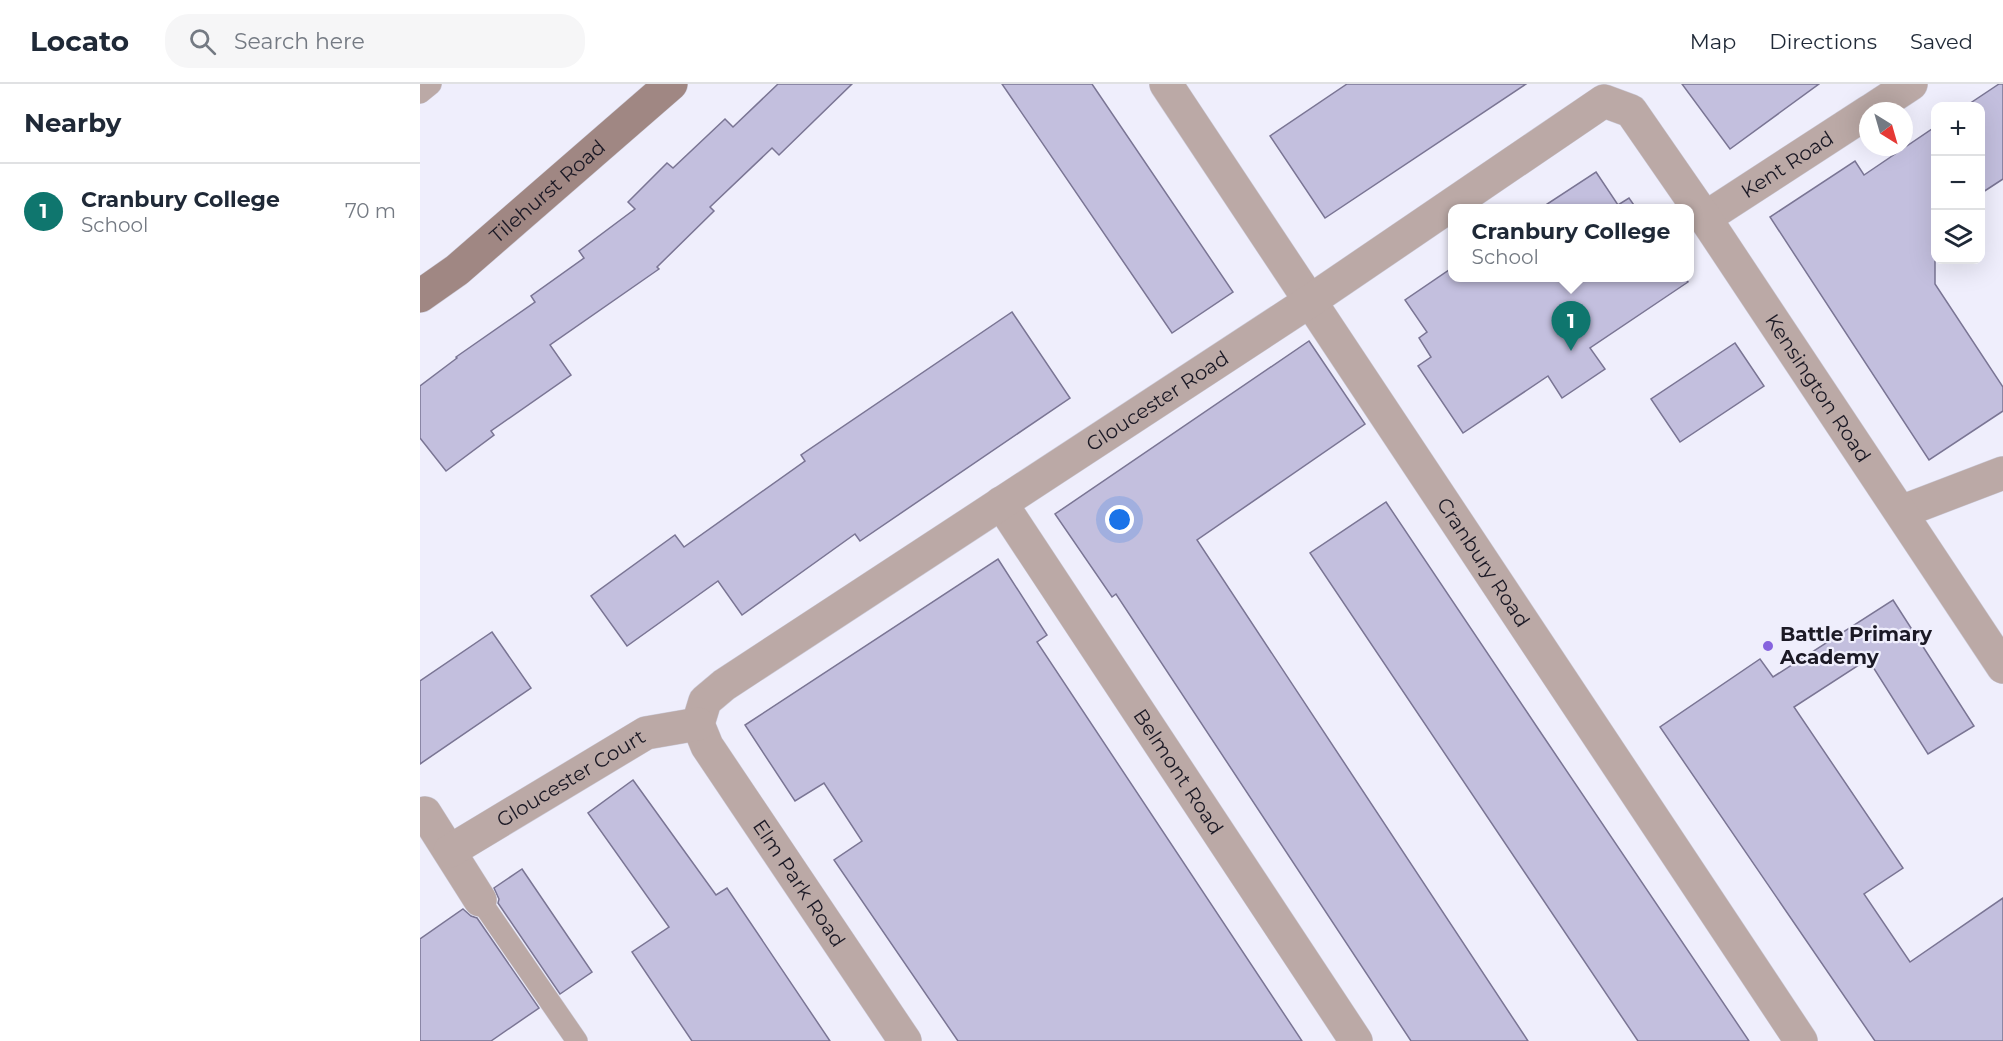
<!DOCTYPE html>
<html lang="en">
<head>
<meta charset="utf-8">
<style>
	:root { --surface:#fff; --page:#f6f6f7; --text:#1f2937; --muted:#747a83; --line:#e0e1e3; --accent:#0f766e }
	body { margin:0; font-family:Montserrat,sans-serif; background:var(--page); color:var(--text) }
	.controls { position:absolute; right:18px; top:18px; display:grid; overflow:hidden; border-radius:12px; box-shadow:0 6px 24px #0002 }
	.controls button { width:54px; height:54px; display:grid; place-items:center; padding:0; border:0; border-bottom:2px solid var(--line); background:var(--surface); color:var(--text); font:30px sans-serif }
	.compass { position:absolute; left:1439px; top:18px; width:54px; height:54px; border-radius:50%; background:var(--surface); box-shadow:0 6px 24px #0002; rotate:143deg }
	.you { position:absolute; left:700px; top:436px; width:21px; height:21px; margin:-15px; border:4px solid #fff; border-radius:50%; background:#1a73e8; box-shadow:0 0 0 9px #1a73e833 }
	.badge { display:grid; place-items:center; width:39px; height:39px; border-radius:50%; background:var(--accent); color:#fff; font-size:20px; font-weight:700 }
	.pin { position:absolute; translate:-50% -50px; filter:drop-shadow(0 2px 3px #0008) }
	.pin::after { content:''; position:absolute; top:32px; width:21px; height:18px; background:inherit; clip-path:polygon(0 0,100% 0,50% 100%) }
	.popup { position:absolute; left:1028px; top:120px; width:246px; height:78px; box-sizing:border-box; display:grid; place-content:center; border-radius:12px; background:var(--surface); filter:drop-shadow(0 2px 4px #0005); font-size:20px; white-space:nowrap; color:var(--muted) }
	.popup b { font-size:22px; color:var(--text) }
	.popup::after { content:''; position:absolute; left:50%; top:100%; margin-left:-12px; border:12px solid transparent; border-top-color:var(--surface) }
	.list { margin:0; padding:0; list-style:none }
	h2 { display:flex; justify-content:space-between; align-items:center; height:78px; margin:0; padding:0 24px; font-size:26px }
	h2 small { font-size:20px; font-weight:400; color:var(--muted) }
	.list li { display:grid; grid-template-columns:39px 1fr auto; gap:18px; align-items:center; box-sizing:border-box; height:96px; padding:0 24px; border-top:2px solid var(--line) }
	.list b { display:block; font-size:22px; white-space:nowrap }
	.list p { margin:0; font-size:20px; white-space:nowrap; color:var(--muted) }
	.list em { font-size:20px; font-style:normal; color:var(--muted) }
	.icon { flex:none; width:33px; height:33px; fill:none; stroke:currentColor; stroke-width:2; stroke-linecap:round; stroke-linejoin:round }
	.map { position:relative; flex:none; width:1583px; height:957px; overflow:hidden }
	header { display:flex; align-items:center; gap:36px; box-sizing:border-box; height:84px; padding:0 30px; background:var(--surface); border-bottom:2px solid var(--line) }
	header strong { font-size:28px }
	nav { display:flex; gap:33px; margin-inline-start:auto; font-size:21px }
	.search { width:420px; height:54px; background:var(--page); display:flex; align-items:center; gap:15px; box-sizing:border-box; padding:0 21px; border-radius:24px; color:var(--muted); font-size:22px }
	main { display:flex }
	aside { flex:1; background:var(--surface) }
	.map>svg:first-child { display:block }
	.building { fill:#c3bfde; stroke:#7a7594; stroke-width:1.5 }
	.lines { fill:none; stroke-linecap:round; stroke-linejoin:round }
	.lane-casing { stroke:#cdccda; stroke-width:22 }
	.street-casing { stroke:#cdccda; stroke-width:34 }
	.secondary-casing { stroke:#cdccda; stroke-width:34 }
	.lane { stroke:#bba9a6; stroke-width:21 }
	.street { stroke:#bba9a6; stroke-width:33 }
	.secondary { stroke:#a08783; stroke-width:33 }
	.poi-dot { fill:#8663de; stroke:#efeefc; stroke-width:2 }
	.labels { text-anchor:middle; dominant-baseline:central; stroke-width:4.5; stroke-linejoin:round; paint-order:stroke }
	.street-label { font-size:20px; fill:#1b1925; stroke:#efeefc }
	.poi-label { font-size:20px; font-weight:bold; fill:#1b1925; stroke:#efeefc; text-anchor:start }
</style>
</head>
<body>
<header>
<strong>Locato</strong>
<div class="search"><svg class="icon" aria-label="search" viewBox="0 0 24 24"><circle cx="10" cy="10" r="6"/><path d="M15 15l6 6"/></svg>Search here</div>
<nav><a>Map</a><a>Directions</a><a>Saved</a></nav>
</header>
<main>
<aside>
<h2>Nearby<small></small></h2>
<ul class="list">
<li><span class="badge">1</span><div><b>Cranbury College</b><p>School</p></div><em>70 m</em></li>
</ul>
</aside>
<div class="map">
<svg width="1583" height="957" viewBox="0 0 1583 957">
	<rect width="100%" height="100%" fill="#efeefc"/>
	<g class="building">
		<path d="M 358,0 L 432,0 L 359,71 L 352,64 L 290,123 L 294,127 L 237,183 L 239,185 L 130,261 L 151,291 L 71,347 L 74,351 L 26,387 L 0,354 L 0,302 L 37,274 L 36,273 L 115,218 L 111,212 L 164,174 L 159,167 L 215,125 L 208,118 L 247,79 L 253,84 L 305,35 L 313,43 Z"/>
		<path d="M 582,0 L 672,0 L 813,208 L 752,249 Z"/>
		<path d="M 927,0 L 1106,0 L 905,134 L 850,52 Z"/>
		<path d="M 1262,0 L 1399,0 L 1310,65 Z"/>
		<path d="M 1579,0 L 1583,0 L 1583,95 L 1560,110 L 1560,22 L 1546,22 Z"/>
		<path d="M 1515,43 L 1515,200 L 1583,303 L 1583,327 L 1509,376 L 1350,133 L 1435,77 L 1444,91 Z"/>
		<path d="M 1176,88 L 1198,121 L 1209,114 L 1216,124 L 1121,124 Z"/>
		<path d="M 1032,184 L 1032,194 L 1264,194 L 1268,198 L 1170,264 L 1185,285 L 1142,314 L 1128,292 L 1043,349 L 998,282 L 1011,273 L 999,254 L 1007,248 L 985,216 Z"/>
		<path d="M 592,228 L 650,314 L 440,457 L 435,450 L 322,531 L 298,497 L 207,562 L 171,512 L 255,451 L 264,463 L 385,377 L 381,371 Z"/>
		<path d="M 889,257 L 945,340 L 777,456 L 1108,957 L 991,957 L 696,510 L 692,513 L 635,430 Z"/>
		<path d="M 1315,259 L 1344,302 L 1260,358 L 1231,315 Z"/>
		<path d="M 966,418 L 1119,646 L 1329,957 L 1218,957 L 890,469 Z"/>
		<path d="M 578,475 L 627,551 L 617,558 L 882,957 L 538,957 L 414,776 L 442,757 L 404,699 L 375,717 L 325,641 Z"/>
		<path d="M 1473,516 L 1554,642 L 1508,670 L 1448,575 L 1374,623 L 1483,784 L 1444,810 L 1490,878 L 1583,814 L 1583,957 L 1455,957 L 1240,643 L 1340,575 L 1353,593 Z"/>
		<path d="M 72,548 L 111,604 L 0,680 L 0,597 Z"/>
		<path d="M 213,696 L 296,811 L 307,804 L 410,957 L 272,957 L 212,868 L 249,843 L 168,729 Z"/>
		<path d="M 102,785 L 172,888 L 140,910 L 78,819 L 79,815 L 74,804 Z"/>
		<path d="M 43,825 L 51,832 L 57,834 L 119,924 L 71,957 L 0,957 L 0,855 Z"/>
	</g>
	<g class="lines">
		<g class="lane-casing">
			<g id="lane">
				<path d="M 0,9 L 11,0"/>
				<path d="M 60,816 L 157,957"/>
			</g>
		</g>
		<g class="street-casing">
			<g id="street">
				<path id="s1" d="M 746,0 L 1381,957"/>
				<path d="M 1450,27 L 1491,0"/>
				<path id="s2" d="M 1285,134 L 1448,28"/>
				<path id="s3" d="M 581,419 L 936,957"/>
				<path d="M 1481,428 L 1583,389"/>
				<path id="s4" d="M 278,640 L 285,617 L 304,601 L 890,217 L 1184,17 L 1211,27 L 1285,134 L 1583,583"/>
				<path id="s5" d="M 278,640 L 287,662 L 485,957"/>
				<path d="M 5,729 L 60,816"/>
				<path id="s6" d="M 30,767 L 226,649 L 278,640"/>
			</g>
		</g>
		<g class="secondary-casing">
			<g id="secondary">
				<path id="s7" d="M 0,212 L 37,186 L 251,0"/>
			</g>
		</g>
		<use href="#lane" class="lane"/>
		<use href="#street" class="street"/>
		<use href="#secondary" class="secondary"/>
	</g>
	<circle class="poi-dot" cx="1348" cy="562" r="6"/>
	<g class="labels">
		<g class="street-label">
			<text stroke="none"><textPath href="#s2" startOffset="98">Kent Road</textPath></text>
			<text stroke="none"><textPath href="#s7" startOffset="165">Tilehurst Road</textPath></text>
			<text stroke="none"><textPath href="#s4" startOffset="1468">Kensington Road</textPath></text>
			<text stroke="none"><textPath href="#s4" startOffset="567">Gloucester Road</textPath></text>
			<text stroke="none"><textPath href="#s1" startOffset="574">Cranbury Road</textPath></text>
			<text stroke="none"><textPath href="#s3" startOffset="322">Belmont Road</textPath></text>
			<text stroke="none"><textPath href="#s6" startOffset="141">Gloucester Court</textPath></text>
			<text stroke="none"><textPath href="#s5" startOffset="189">Elm Park Road</textPath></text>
		</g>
		<g class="poi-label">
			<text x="1360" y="550">Battle Primary<tspan x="1360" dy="23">Academy</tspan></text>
		</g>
	</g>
</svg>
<div class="controls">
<button>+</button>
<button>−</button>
<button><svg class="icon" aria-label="layers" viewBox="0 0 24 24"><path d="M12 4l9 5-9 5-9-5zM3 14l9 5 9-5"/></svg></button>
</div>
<svg class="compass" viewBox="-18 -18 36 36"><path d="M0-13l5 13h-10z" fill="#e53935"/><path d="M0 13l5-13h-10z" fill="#747a83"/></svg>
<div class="you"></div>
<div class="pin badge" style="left:1151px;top:267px">1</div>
<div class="popup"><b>Cranbury College</b>School</div>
</div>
</main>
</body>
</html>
